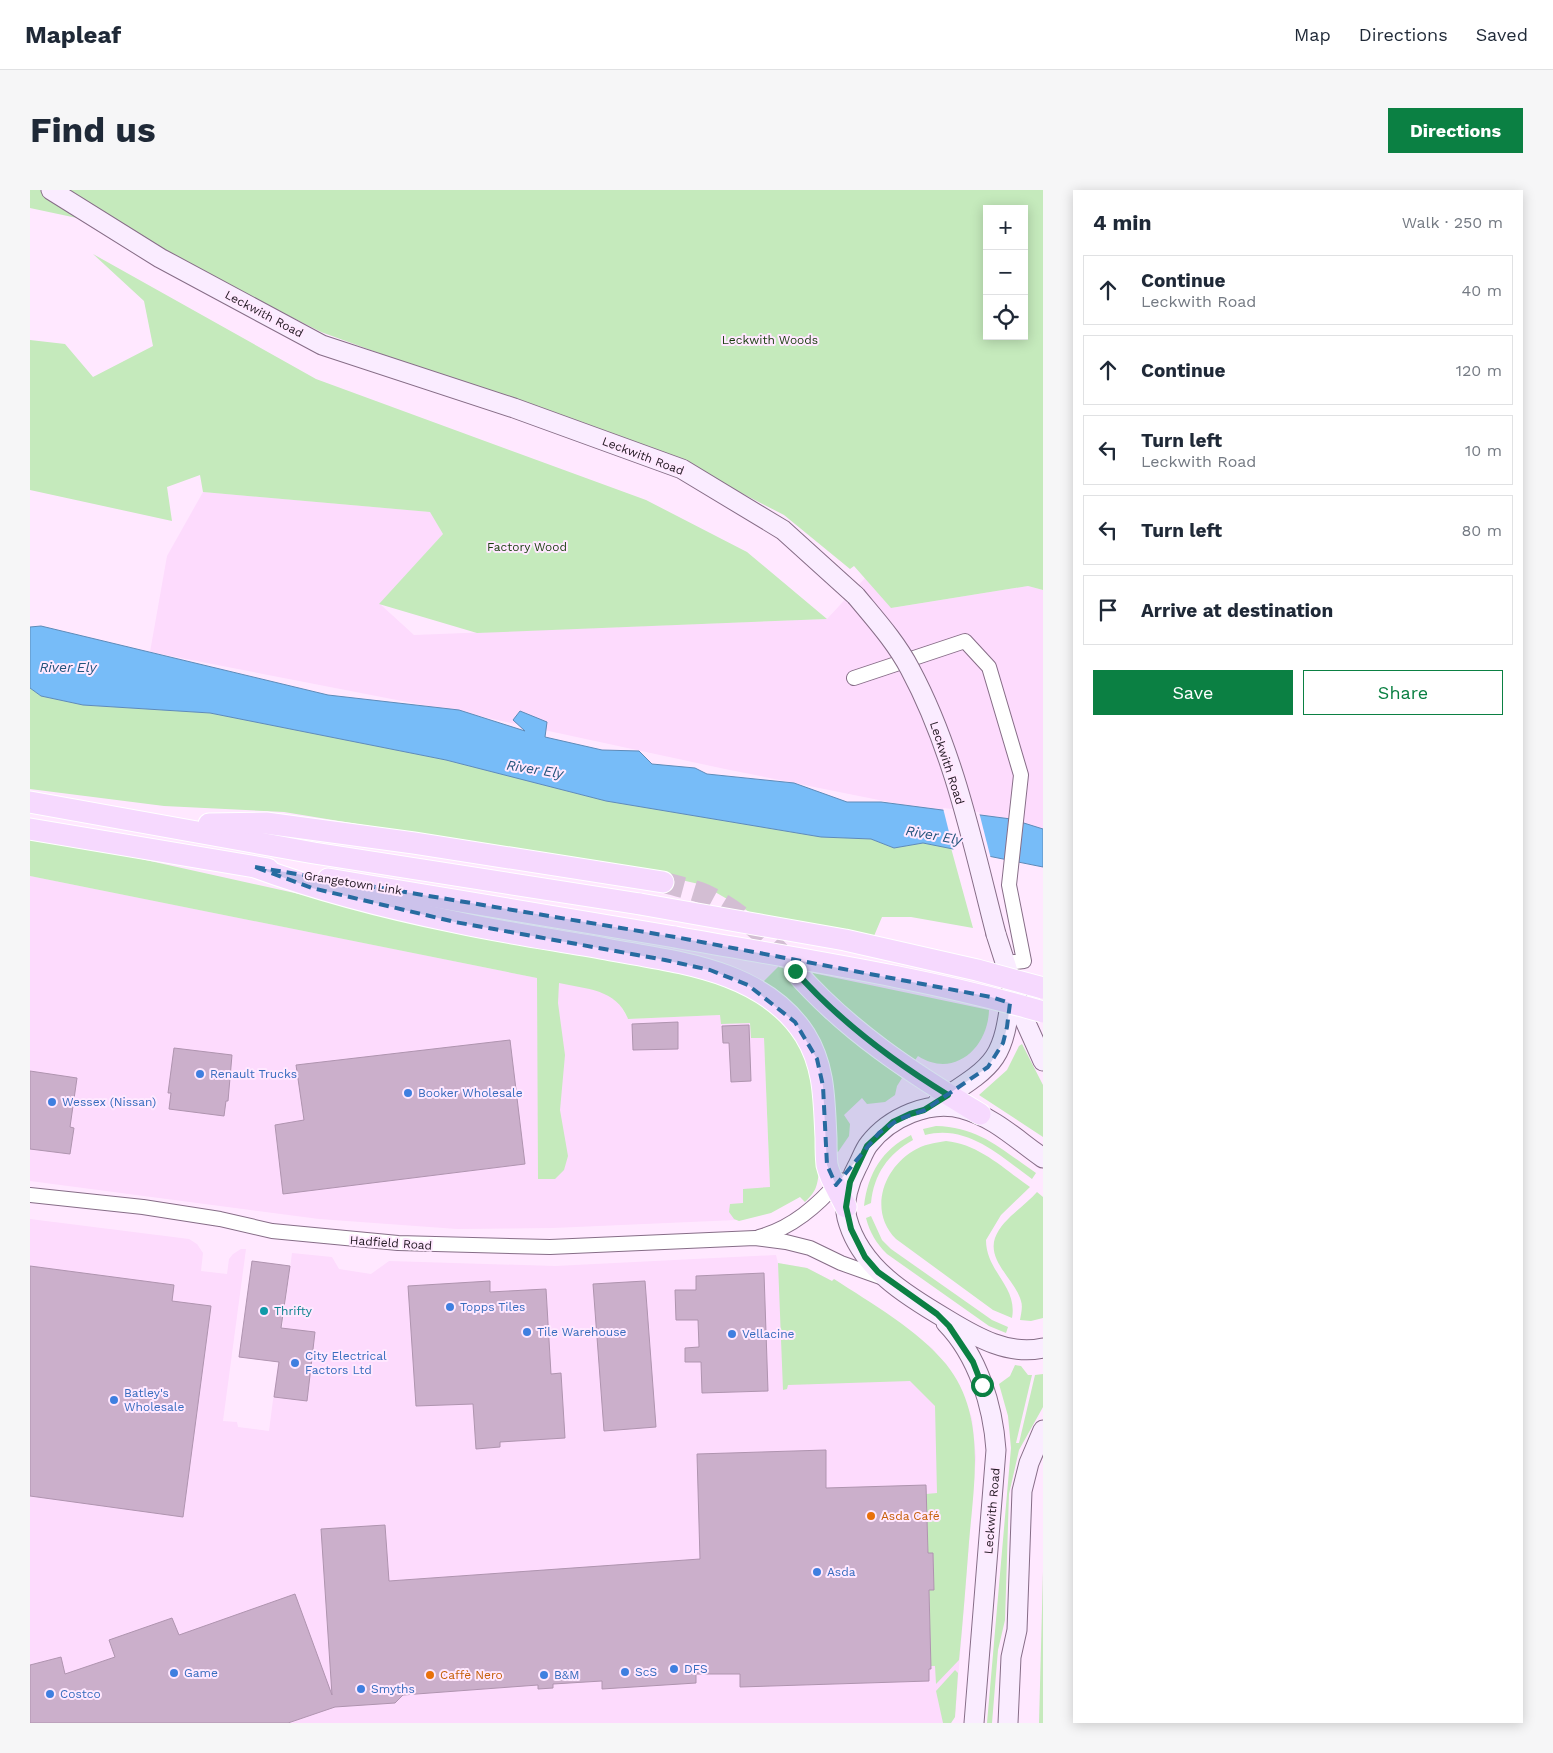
<!DOCTYPE html>
<html lang="en">
<head>
<meta charset="utf-8">
<style>
	:root { --surface:#fff; --page:#f6f6f7; --text:#1f2937; --muted:#747a83; --line:#e0e1e3; --accent:#0b8043 }
	body { margin:0; font-family:"Work Sans",sans-serif; background:var(--page); color:var(--text) }
	.controls { position:absolute; right:15px; top:15px; display:grid; overflow:hidden; border-radius:0px; box-shadow:0 2px 12px #0003 }
	.controls button { width:45px; height:45px; display:grid; place-items:center; padding:0; border:0; border-bottom:1px solid var(--line); background:var(--surface); color:var(--text); font:25px sans-serif }
	.stop { position:absolute; width:15px; height:15px; margin:-11px; border:4px solid #0b8043; border-radius:50%; background:#fff }
	.stop.end { background:#0b8043; border-color:#fff; box-shadow:0 1px 5px #0008 }
	.list { margin:0; padding:0; list-style:none }
	h2 { display:flex; justify-content:space-between; align-items:center; height:65px; margin:0; padding:0 20px; font-size:21px }
	h2 small { font-size:16px; font-weight:400; color:var(--muted) }
	.list li { display:grid; grid-template-columns:32px 1fr auto; gap:15px; align-items:center; box-sizing:border-box; height:70px; margin:0 10px 10px; padding:0 10px; border:1px solid var(--line); border-radius:0px }
	.list b { display:block; font-size:19px; white-space:nowrap }
	.list p { margin:0; font-size:16px; white-space:nowrap; color:var(--muted) }
	.list em { font-size:16px; font-style:normal; color:var(--muted) }
	.actions { display:flex; gap:10px; padding:15px 20px }
	.actions a { flex:1; padding:11px 0; border:1px solid var(--accent); border-radius:0px; text-align:center; font-size:18px; color:var(--accent) }
	.actions .main { background:var(--accent); color:#fff }
	.icon { flex:none; width:28px; height:28px; fill:none; stroke:currentColor; stroke-width:2; stroke-linecap:round; stroke-linejoin:round }
	.map { position:relative; flex:none; width:1013px; height:1533px; overflow:hidden; border-radius:0px }
	header { display:flex; align-items:center; gap:30px; box-sizing:border-box; height:70px; padding:0 25px; background:var(--surface); border-bottom:1px solid var(--line) }
	header strong { font-size:24px }
	nav { display:flex; gap:28px; margin-inline-start:auto; font-size:18px }
	.intro { display:flex; align-items:center; justify-content:space-between; box-sizing:border-box; height:120px; padding:0 30px }
	h1 { margin:0; font-size:35px }
	.button { padding:12px 22px; border-radius:0px; background:var(--accent); color:#fff; font-size:18px; font-weight:700 }
	main { display:flex; gap:30px; padding:0 30px }
	aside { flex:1; background:var(--surface); border-radius:0px; box-shadow:0 2px 12px #0003 }
	.map>svg:first-child { display:block }
	.built { fill:#fddbfd }
	.green { fill:#c5eabc; fill-rule:evenodd }
	.water { fill:#77bcf8; stroke:#5e8bb8 }
	.pier { fill:#ffe8ff }
	.building { fill:#cbafcb; stroke:#af94af }
	.lines { fill:none; stroke-linecap:round; stroke-linejoin:round }
	.primary-tunnel { stroke:#d3bed3; stroke-width:21; stroke-dasharray:21 11; stroke-linecap:butt }
	.minor-casing { stroke:#866d87; stroke-width:16 }
	.secondary-casing { stroke:#866d87; stroke-width:21 }
	.primary-casing { stroke:#fff; stroke-width:23 }
	.minor { stroke:#fff; stroke-width:14 }
	.secondary { stroke:#faecff; stroke-width:19 }
	.primary { stroke:#f6d9fe; stroke-width:21 }
	.secondary-bridge-casing { stroke:#866d87; stroke-width:21; stroke-linecap:butt }
	.primary-bridge-casing { stroke:#fff; stroke-width:23; stroke-linecap:butt }
	.secondary-bridge { stroke:#faecff; stroke-width:19 }
	.primary-bridge { stroke:#f6d9fe; stroke-width:21 }
	.route { stroke:#0b8043; stroke-width:6 }
	.marked { fill:#276ba0; fill-opacity:0.2; stroke:#276ba0; stroke-width:4; stroke-dasharray:10 6; stroke-linejoin:round }
	.shop-dot { fill:#3f7fe0; stroke:#ffe8ff; stroke-width:2 }
	.culture-dot { fill:#0f9aa8; stroke:#ffe8ff; stroke-width:2 }
	.food-dot { fill:#e8710a; stroke:#ffe8ff; stroke-width:2 }
	.labels { text-anchor:middle; dominant-baseline:central; stroke-width:4; stroke-linejoin:round; paint-order:stroke }
	.street-label { font-size:12px; fill:#221822; stroke:#ffe8ff }
	.park-label { font-size:12px; fill:#173c0c; stroke:#ffe8ff }
	.shop-label { font-size:12px; fill:#366cbe; stroke:#ffe8ff; text-anchor:start }
	.culture-label { font-size:12px; fill:#0d838f; stroke:#ffe8ff; text-anchor:start }
	.food-label { font-size:12px; fill:#c56008; stroke:#ffe8ff; text-anchor:start }
	.water-label { font-size:14px; font-style:italic; fill:#23547c; stroke:#ffe8ff }
</style>
</head>
<body>
<header>
<strong>Mapleaf</strong>
<nav><a>Map</a><a>Directions</a><a>Saved</a></nav>
</header>
<div class="intro"><h1>Find us</h1><a class="button">Directions</a></div>
<main>
<div class="map">
<svg width="1013" height="1533" viewBox="0 0 1013 1533">
	<rect width="100%" height="100%" fill="#ffe8ff"/>
	<g class="built">
		<path d="M 173,302 L 401,322 L 413,344 L 350,414 L 384,445 L 797,429 L 835,388 L 862,418 L 998,396 L 1013,400 L 1013,643 L 695,579 L 444,525 L 120,462 L 137,366 Z"/>
		<path d="M 0,686 L 507,788 L 582,800 L 598,829 L 691,825 L 720,833 L 734,847 L 740,998 L 714,1013 L 706,1030 L 523,1038 L 427,1039 L 289,1029 L 0,991 Z"/>
		<path d="M 0,1029 L 159,1049 L 167,1054 L 173,1063 L 171,1081 L 197,1084 L 199,1069 L 203,1064 L 211,1059 L 216,1059 L 193,1231 L 207,1232 L 208,1237 L 239,1241 L 262,1063 L 302,1067 L 309,1079 L 341,1084 L 359,1071 L 525,1076 L 746,1065 L 748,1073 L 777,1078 L 802,1091 L 804,1089 L 902,1158 L 929,1194 L 942,1228 L 946,1267 L 925,1527 L 921,1533 L 0,1533 Z"/>
	</g>
	<g class="green">
		<path d="M 0,0 L 10,0 L 61,31 L 0,18 Z"/>
		<path d="M 40,0 L 1013,0 L 1013,400 L 998,396 L 861,418 L 824,376 L 820,379 L 754,325 L 657,275 L 291,142 L 136,64 ZM 957,19 L 994,19 L 994,146 L 957,146 Z"/>
		<path d="M 63,64 L 286,189 L 616,310 L 717,362 L 797,429 L 447,443 L 349,414 L 413,344 L 400,322 L 173,302 L 170,285 L 137,297 L 142,331 L 0,300 L 0,150 L 35,154 L 63,187 L 123,156 L 114,111 Z"/>
		<path d="M 0,498 L 11,506 L 53,515 L 180,523 L 416,570 L 576,611 L 791,647 L 841,649 L 864,658 L 893,653 L 921,658 L 943,738 L 881,727 L 852,727 L 844,746 L 723,724 L 673,695 L 608,680 L 254,622 L 134,616 L 0,599 Z"/>
		<path d="M 0,647 L 66,659 L 319,715 L 682,789 C 706,800 735,810 753,832 C 765,846 776,865 780,882 C 786,906 794,975 786,997 C 784,1003 779,1008 775,1012 L 770,1007 L 741,1023 L 709,1031 L 704,1029 L 699,1022 L 700,1014 L 713,1013 L 713,999 L 740,997 L 734,848 L 721,848 L 720,833 L 691,834 L 690,825 L 598,829 C 587,799 556,799 529,793 L 528,813 L 535,865 L 530,920 L 538,966 L 534,980 L 525,989 L 508,989 L 507,788 L 0,686 Z"/>
		<path d="M 748,777 L 753,778 L 795,828 L 872,888 L 867,896 L 865,905 L 855,912 L 837,914 L 832,908 L 814,925 L 820,934 L 819,946 L 808,962 L 806,961 L 803,898 L 732,793 Z"/>
		<path d="M 778,782 L 959,820 C 958,858 924,889 888,866 L 883,873 L 818,823 Z"/>
		<path d="M 992,854 L 1013,895 L 1013,947 L 949,905 L 977,880 L 989,856 Z"/>
		<path d="M 906,936 C 950,937 972,960 1006,983 L 1002,989 C 970,966 938,934 895,945 L 893,939 Z"/>
		<path d="M 881,945 L 883,950 C 858,964 844,984 841,1013 L 834,1016 C 838,983 852,960 881,945 Z"/>
		<path d="M 916,951 C 949,954 974,979 1000,997 L 971,1025 L 956,1050 C 956,1082 988,1096 982,1128 L 963,1120 L 866,1049 C 839,1022 852,980 883,961 C 894,954 904,953 916,951 Z"/>
		<path d="M 1007,1002 L 1013,1007 L 1013,1128 L 1001,1131 L 990,1130 C 991,1124 993,1117 991,1111 C 986,1091 957,1071 965,1048 C 972,1029 994,1017 1007,1002 Z"/>
		<path d="M 841,1026 L 852,1050 L 861,1059 L 962,1130 L 978,1137 L 976,1143 L 959,1136 L 857,1064 C 846,1053 840,1043 836,1028 Z"/>
		<path d="M 748,1073 L 777,1078 L 802,1091 L 804,1089 C 841,1113 888,1140 916,1174 C 957,1225 944,1292 939,1352 C 936,1391 933,1431 929,1470 L 906,1494 L 905,1476 L 901,1476 L 899,1400 L 904,1400 L 903,1363 L 898,1363 L 896,1304 L 907,1303 L 905,1216 L 880,1191 L 758,1195 L 757,1199 L 753,1200 Z"/>
		<path d="M 985,1175 L 991,1176 L 998,1185 L 1002,1185 L 986,1253 L 989,1253 L 1005,1185 L 1013,1184 L 1013,1217 L 989,1260 L 979,1304 L 975,1430 L 968,1460 L 962,1533 L 957,1533 L 981,1258 L 978,1226 L 969,1194 L 980,1186 Z"/>
		<path d="M 1013,1381 L 1013,1533 L 1009,1533 Z"/>
		<path d="M 925,1480 L 928,1483 L 925,1527 L 921,1533 L 913,1533 L 906,1501 Z"/>
	</g>
	<path class="water" d="M 11,436 L 298,505 L 429,520 L 495,541 L 483,530 L 490,521 L 517,532 L 515,547 L 572,560 L 609,561 L 622,574 L 665,578 L 677,584 L 764,593 L 817,612 L 851,612 L 981,629 L 1013,639 L 1013,677 L 893,653 L 864,658 L 841,649 L 791,647 L 576,611 L 416,570 L 180,523 L 53,515 L 11,506 L 0,498 L 0,437 Z"/>
	<path class="pier" d="M 913,618 L 949,622 L 961,669 L 924,662 Z"/>
	<g class="building">
		<path d="M 648,832 L 648,859 L 603,860 L 602,834 Z"/>
		<path d="M 719,835 L 721,891 L 701,892 L 699,853 L 693,853 L 692,836 Z"/>
		<path d="M 480,850 L 495,974 L 253,1004 L 245,935 L 274,930 L 266,875 Z"/>
		<path d="M 144,858 L 202,865 L 198,911 L 196,911 L 194,926 L 139,919 L 141,903 L 138,903 Z"/>
		<path d="M 0,881 L 47,888 L 40,937 L 44,938 L 40,964 L 0,959 Z"/>
		<path d="M 222,1071 L 260,1076 L 251,1138 L 285,1142 L 277,1211 L 244,1207 L 249,1172 L 209,1167 Z"/>
		<path d="M 0,1076 L 144,1095 L 142,1111 L 181,1116 L 153,1327 L 0,1306 Z"/>
		<path d="M 734,1083 L 738,1201 L 672,1203 L 671,1172 L 655,1172 L 655,1158 L 669,1157 L 668,1130 L 646,1130 L 645,1100 L 666,1100 L 666,1086 Z"/>
		<path d="M 460,1091 L 460,1102 L 516,1099 L 521,1184 L 531,1183 L 535,1248 L 470,1252 L 470,1257 L 446,1259 L 443,1214 L 386,1216 L 378,1096 Z"/>
		<path d="M 615,1091 L 626,1237 L 574,1241 L 563,1094 Z"/>
		<path d="M 796,1260 L 796,1298 L 896,1295 L 898,1363 L 903,1363 L 904,1400 L 899,1400 L 901,1479 L 899,1479 L 899,1491 L 710,1497 L 710,1484 L 666,1484 L 666,1493 L 572,1499 L 572,1491 L 523,1494 L 523,1498 L 508,1499 L 508,1495 L 373,1505 L 365,1513 L 305,1517 L 258,1533 L 0,1533 L 0,1475 L 31,1467 L 35,1484 L 85,1467 L 79,1450 L 142,1428 L 149,1445 L 265,1404 L 302,1505 L 291,1339 L 355,1335 L 359,1391 L 670,1369 L 667,1264 Z"/>
	</g>
	<g class="lines">
		<path class="primary-tunnel" d="M 633,692 C 646,696 661,699 674,704 C 708,720 737,746 760,774"/>
		<g class="minor-casing">
			<g id="minor">
				<path d="M 824,488 L 935,451 L 959,477 L 991,585 L 979,695 L 994,771 L 976,773"/>
				<path d="M 0,1005 L 113,1017 L 190,1029 L 242,1041 L 368,1053 L 520,1057 L 725,1048 L 756,1052 L 780,1058 L 811,1073 L 853,1088"/>
				<path d="M 729,1047 C 762,1038 787,1016 810,990"/>
			</g>
		</g>
		<g class="secondary-casing">
			<g id="secondary">
				<path d="M 21,0 L 130,68 L 292,155 L 484,218 L 652,279 L 753,340 L 826,406"/>
				<path d="M 966,744 L 991,822 L 1013,871"/>
				<path d="M 908,912 C 968,873 973,871 982,799"/>
				<path d="M 1013,968 C 987,950 964,927 933,919 C 900,909 859,928 839,954 C 834,960 831,970 827,977 C 819,992 813,1012 817,1028 C 830,1078 877,1106 918,1130 C 946,1147 979,1166 1013,1158"/>
				<path d="M 916,1133 C 948,1166 963,1216 966,1260 L 944,1533"/>
				<path d="M 978,1533 L 981,1467 L 987,1440 L 992,1301 L 999,1273 L 1013,1240"/>
			</g>
		</g>
		<g class="primary-casing">
			<g id="primary">
				<path d="M 0,612 L 284,663 L 610,714"/>
				<path d="M 179,634 L 236,633 L 384,653 L 633,692"/>
				<path d="M 0,639 L 238,679"/>
				<path d="M 225,677 C 290,701 357,718 425,732 C 475,743 526,750 576,759 C 645,772 733,779 775,845 C 795,877 794,911 796,948 C 796,957 796,967 797,975 C 800,989 810,1004 816,1017"/>
				<path d="M 298,689 L 645,747"/>
				<path d="M 765,781 C 817,841 882,883 950,924"/>
			</g>
		</g>
		<use href="#minor" class="minor"/>
		<use href="#secondary" class="secondary"/>
		<use href="#primary" class="primary"/>
		<g class="secondary-bridge-casing">
			<path id="secondary-bridge" d="M 826,406 C 845,429 866,452 880,479 C 924,561 943,655 966,744"/>
		</g>
		<g class="primary-bridge-casing">
			<g id="primary-bridge">
				<path d="M 610,714 L 815,750 L 947,780 L 1013,798"/>
				<path d="M 645,747 C 768,769 893,787 1013,822"/>
			</g>
		</g>
		<use href="#secondary-bridge" class="secondary-bridge"/>
		<use href="#primary-bridge" class="primary-bridge"/>
	</g>
	<g class="lines">
		<path class="route" d="M 765,781 C 809,831 861,870 918,905 L 894,920 L 880,924 L 863,932 L 837,956 L 820,992 L 816,1017 L 821,1039 L 835,1067 L 848,1082 L 907,1124 L 919,1136 L 943,1172 L 952,1195"/>
	</g>
	<path class="marked" d="M 225,677 L 645,747 L 961,807 L 980,813 L 977,837 L 973,853 L 958,877 L 895,920 L 869,929 L 849,943 L 806,995 L 797,975 L 793,896 L 787,869 L 765,832 L 718,795 L 680,780 L 635,770 L 425,732 L 282,698 Z"/>
	<g class="shop-dot">
		<circle cx="170" cy="884" r="5"/>
		<circle cx="378" cy="903" r="5"/>
		<circle cx="22" cy="912" r="5"/>
		<circle cx="420" cy="1117" r="5"/>
		<circle cx="497" cy="1142" r="5"/>
		<circle cx="702" cy="1144" r="5"/>
		<circle cx="265" cy="1173" r="5"/>
		<circle cx="84" cy="1210" r="5"/>
		<circle cx="787" cy="1382" r="5"/>
		<circle cx="644" cy="1479" r="5"/>
		<circle cx="595" cy="1482" r="5"/>
		<circle cx="144" cy="1483" r="5"/>
		<circle cx="514" cy="1485" r="5"/>
		<circle cx="331" cy="1499" r="5"/>
		<circle cx="20" cy="1504" r="5"/>
	</g>
	<circle class="culture-dot" cx="234" cy="1121" r="5"/>
	<g class="food-dot">
		<circle cx="841" cy="1326" r="5"/>
		<circle cx="400" cy="1485" r="5"/>
	</g>
	<g class="labels">
		<g class="street-label">
			<text transform="translate(234 124) rotate(28)">Leckwith Road</text>
			<text transform="translate(613 266) rotate(21)">Leckwith Road</text>
			<text transform="translate(917 573) rotate(72)">Leckwith Road</text>
			<text transform="translate(323 693) rotate(9)">Grangetown Link</text>
			<text transform="translate(361 1053) rotate(4)">Hadfield Road</text>
			<text transform="translate(962 1321) rotate(-85)">Leckwith Road</text>
		</g>
		<g class="park-label">
			<text x="740" y="150">Leckwith Woods</text>
			<text x="497" y="357">Factory Wood</text>
		</g>
		<g class="shop-label">
			<text x="180" y="884">Renault Trucks</text>
			<text x="388" y="903">Booker Wholesale</text>
			<text x="32" y="912">Wessex (Nissan)</text>
			<text x="430" y="1117">Topps Tiles</text>
			<text x="507" y="1142">Tile Warehouse</text>
			<text x="712" y="1144">Vellacine</text>
			<text x="275" y="1166">City Electrical<tspan x="275" dy="14">Factors Ltd</tspan></text>
			<text x="94" y="1203">Batley's<tspan x="94" dy="14">Wholesale</tspan></text>
			<text x="797" y="1382">Asda</text>
			<text x="654" y="1479">DFS</text>
			<text x="605" y="1482">ScS</text>
			<text x="154" y="1483">Game</text>
			<text x="524" y="1485">B&amp;M</text>
			<text x="341" y="1499">Smyths</text>
			<text x="30" y="1504">Costco</text>
		</g>
		<g class="culture-label">
			<text x="244" y="1121">Thrifty</text>
		</g>
		<g class="food-label">
			<text x="851" y="1326">Asda Café</text>
			<text x="410" y="1485">Caffè Nero</text>
		</g>
		<g class="water-label">
			<text x="38" y="477">River Ely</text>
			<text transform="translate(505 579) rotate(9)">River Ely</text>
			<text transform="translate(904 645) rotate(10)">River Ely</text>
		</g>
	</g>
</svg>
<div class="controls">
<button>+</button>
<button>−</button>
<button><svg class="icon" aria-label="locate" viewBox="0 0 24 24"><circle cx="12" cy="12" r="6"/><path d="M12 2v4M12 18v4M2 12h4M18 12h4"/></svg></button>
</div>
<div class="stop" style="left:952px;top:1195px"></div>
<div class="stop end" style="left:765px;top:781px"></div>
</div>
<aside>
<h2>4 min<small>Walk · 250 m</small></h2>
<ul class="list">
<li><svg class="icon" aria-label="ahead" viewBox="0 0 24 24"><path d="M12 20V5M6 11l6-6 6 6"/></svg><div><b>Continue</b><p>Leckwith Road</p></div><em>40 m</em></li>
<li><svg class="icon" aria-label="ahead" viewBox="0 0 24 24"><path d="M12 20V5M6 11l6-6 6 6"/></svg><div><b>Continue</b></div><em>120 m</em></li>
<li><svg class="icon" aria-label="left" viewBox="0 0 24 24"><path d="M17 20v-9H6M10 6l-5 5 5 5"/></svg><div><b>Turn left</b><p>Leckwith Road</p></div><em>10 m</em></li>
<li><svg class="icon" aria-label="left" viewBox="0 0 24 24"><path d="M17 20v-9H6M10 6l-5 5 5 5"/></svg><div><b>Turn left</b></div><em>80 m</em></li>
<li><svg class="icon" aria-label="arrive" viewBox="0 0 24 24"><path d="M6 21V4h12l-3 4 3 4H6"/></svg><div><b>Arrive at destination</b></div></li>
</ul>
<div class="actions"><a class="main">Save</a><a>Share</a></div>
</aside>
</main>
</body>
</html>
